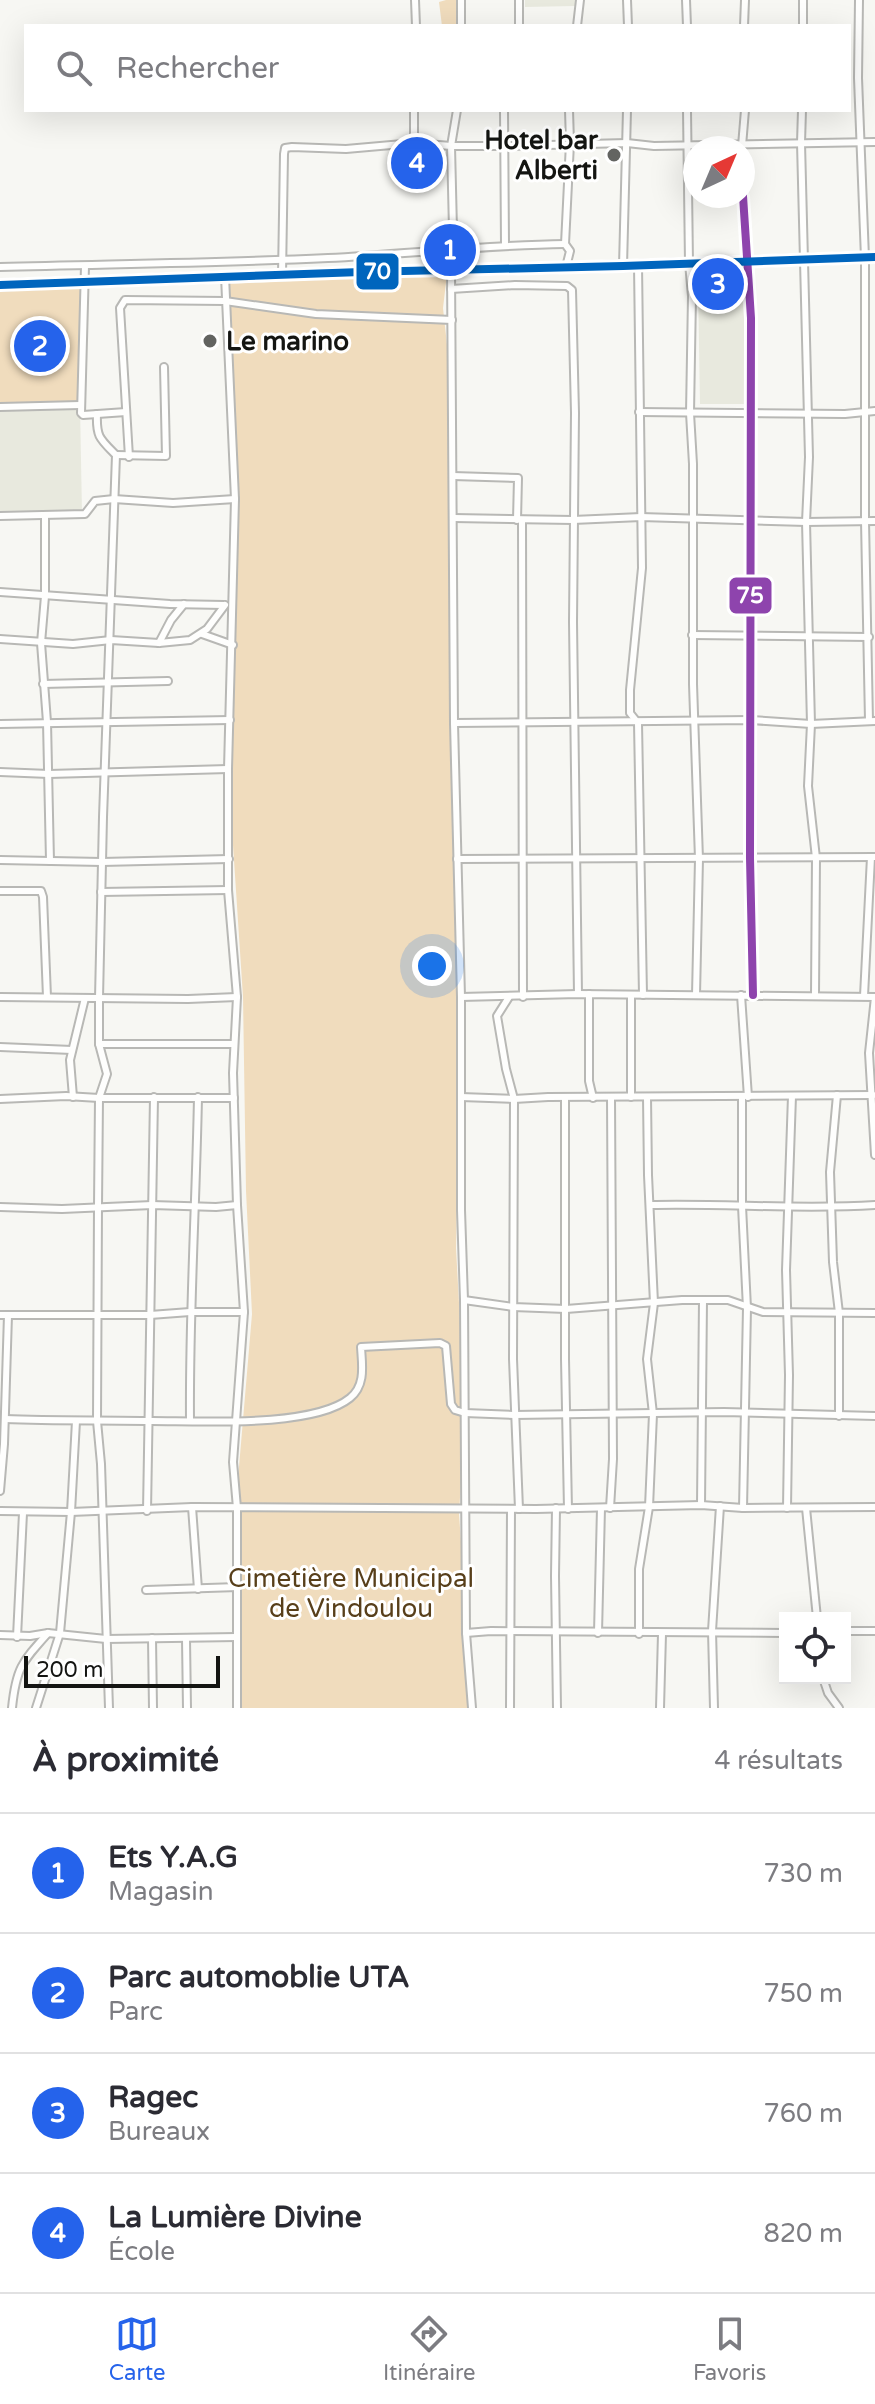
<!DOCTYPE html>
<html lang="fr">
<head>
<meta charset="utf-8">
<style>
	:root { --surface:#fff; --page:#f2f2f3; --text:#2b2b33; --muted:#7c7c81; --line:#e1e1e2; --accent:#2563eb }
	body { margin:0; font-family:"Varela Round",sans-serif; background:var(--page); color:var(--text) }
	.controls { position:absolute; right:24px; bottom:24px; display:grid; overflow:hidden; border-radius:0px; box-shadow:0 8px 32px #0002 }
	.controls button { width:72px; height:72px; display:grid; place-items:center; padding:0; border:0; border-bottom:2px solid var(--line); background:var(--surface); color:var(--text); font:40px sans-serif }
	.compass { position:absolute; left:683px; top:136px; width:72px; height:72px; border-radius:50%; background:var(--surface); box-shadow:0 8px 32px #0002; rotate:44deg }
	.scale { position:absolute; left:24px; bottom:20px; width:196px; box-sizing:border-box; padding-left:8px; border:4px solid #141512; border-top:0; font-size:22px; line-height:28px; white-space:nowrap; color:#141512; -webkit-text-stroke:6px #fff; paint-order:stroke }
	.you { position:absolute; left:432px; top:966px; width:28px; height:28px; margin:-20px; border:6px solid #fff; border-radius:50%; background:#1a73e8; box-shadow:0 0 0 12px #1a73e833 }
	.badge { display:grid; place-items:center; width:52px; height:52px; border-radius:50%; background:var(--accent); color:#fff; font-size:26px; font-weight:700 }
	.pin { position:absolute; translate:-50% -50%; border:4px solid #fff; box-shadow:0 2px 8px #0006 }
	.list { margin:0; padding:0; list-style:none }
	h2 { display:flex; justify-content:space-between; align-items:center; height:104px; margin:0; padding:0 32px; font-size:34px }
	h2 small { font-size:26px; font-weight:400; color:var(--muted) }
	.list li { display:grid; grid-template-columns:52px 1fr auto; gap:24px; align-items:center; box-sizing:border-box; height:120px; padding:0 32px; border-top:2px solid var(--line) }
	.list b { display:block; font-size:30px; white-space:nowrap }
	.list p { margin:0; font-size:26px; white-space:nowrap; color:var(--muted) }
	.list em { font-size:26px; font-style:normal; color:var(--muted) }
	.icon { flex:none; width:44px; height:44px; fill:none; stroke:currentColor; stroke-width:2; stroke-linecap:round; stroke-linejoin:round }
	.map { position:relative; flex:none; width:875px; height:1708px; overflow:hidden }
	.search { position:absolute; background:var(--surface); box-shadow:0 8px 32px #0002; left:24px; right:24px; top:24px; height:88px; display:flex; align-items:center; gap:20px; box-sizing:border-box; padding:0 28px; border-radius:0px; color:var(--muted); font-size:30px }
	.sheet { height:584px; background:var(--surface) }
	nav { display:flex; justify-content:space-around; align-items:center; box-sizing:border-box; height:112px; border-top:2px solid var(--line); background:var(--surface); font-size:22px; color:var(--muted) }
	nav a { display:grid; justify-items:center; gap:4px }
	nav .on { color:var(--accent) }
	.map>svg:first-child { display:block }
	.built { fill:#e8e9de }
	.green { fill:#f0dcbd }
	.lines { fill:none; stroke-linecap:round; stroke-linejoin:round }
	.minor-casing { stroke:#b8b8b5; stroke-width:10 }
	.trunk-casing { stroke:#b8b8b5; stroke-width:13 }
	.minor { stroke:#fefefd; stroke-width:6 }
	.trunk { stroke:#fefefd; stroke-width:9 }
	.bus-1-casing { stroke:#fff; stroke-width:14 }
	.bus-2-casing { stroke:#fff; stroke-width:14 }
	.bus-1 { stroke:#8e44ad; stroke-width:8 }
	.bus-2 { stroke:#0065bd; stroke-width:8 }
	.poi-dot { fill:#636461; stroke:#fff; stroke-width:3 }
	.labels { text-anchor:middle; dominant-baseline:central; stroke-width:6; stroke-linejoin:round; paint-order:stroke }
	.poi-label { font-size:26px; font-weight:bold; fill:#141512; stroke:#fff; text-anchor:end }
	.park-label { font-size:26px; fill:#583f1a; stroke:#fff }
	.line-badge { stroke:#fff; stroke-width:3 }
	.badge-label { font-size:22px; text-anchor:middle; font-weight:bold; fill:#fff }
</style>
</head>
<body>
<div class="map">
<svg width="875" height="1708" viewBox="0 0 875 1708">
	<rect width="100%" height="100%" fill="#f7f7f3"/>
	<g class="built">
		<path d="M 525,0 L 575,0 L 575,6 L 525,7 Z"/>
		<path d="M 747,280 L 748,404 L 700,404 L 698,282 Z"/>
		<path d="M 80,405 L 82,514 L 0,515 L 0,407 Z"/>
	</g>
	<g class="green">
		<path d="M 446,0 L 460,0 L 459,26 L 442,26 L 439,2 Z"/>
		<path d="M 447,274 L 443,308 L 447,345 L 454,546 L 461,997 L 456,1248 L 465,1413 L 459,1514 L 470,1667 L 467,1708 L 237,1708 L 236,1502 L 252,1314 L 246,1191 L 243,997 L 228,769 L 235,499 L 225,284 Z"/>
		<path d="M 81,288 L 81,402 L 0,403 L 0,290 Z"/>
	</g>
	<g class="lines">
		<g class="minor-casing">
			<g id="minor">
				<path d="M 415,0 L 416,26"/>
				<path d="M 461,0 L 461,26"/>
				<path d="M 627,0 L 628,26"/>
				<path d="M 686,0 L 687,26"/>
				<path d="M 859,0 L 858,78 L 865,258 L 865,521 L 869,721"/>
				<path d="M 519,26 L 519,0"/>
				<path d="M 577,26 L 580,0"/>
				<path d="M 744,26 L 745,0"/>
				<path d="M 803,26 L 803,0"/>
				<path d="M 504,110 L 505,245"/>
				<path d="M 687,110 L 689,263 L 692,296 L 690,413 L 693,464 L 693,684 L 699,859 L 696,995"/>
				<path d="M 802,110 L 801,143 L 809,457 L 806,522 L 811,724 L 808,786 L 816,858 L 815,995"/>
				<path d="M 414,143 L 414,110"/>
				<path d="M 742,146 L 745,110"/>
				<path d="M 743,196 L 751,318 L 750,858 L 753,995"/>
				<path d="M 449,249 L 453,230 L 451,146 L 457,110"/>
				<path d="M 638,265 L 642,568 L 630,690 L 630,713 L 638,723 L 643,995"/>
				<path d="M 85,266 L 81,413 L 83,415 L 126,412"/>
				<path d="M 623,266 L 627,110"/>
				<path d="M 0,267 C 109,264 219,263 328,258 C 407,254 486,245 565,244"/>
				<path d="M 566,267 L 570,251 L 565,244 L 570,143 L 569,110"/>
				<path d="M 451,270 L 454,723 L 461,997 L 461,1210 L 464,1300 L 466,1633 L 472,1708"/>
				<path d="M 282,275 L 284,154 L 285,148 L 292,147 L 346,149 L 414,143 L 451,146 L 504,146 L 627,143 L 654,146 L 875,142"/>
				<path d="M 225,276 L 235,499 L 228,769 L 228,890 L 237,997 L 233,1073 L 237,1205 L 244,1312 L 233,1462 L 237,1508 L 237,1708"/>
				<path d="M 451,289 L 515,285 L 567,286 L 572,290 L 575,413 L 573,622 L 578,994"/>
				<path d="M 0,407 L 80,405"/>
				<path d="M 639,412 L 845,414 L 875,411"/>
				<path d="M 97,414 C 96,437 100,439 116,455 L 103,817 L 99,998 L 99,1044 L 107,1074 L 99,1098 L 98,1206 L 97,1421 L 101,1464 L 109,1708"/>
				<path d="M 116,455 L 166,456 L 164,367"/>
				<path d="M 129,457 L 120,308 L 125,300 L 225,301 L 316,314 L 452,320"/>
				<path d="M 453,476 L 518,478 L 517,520"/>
				<path d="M 0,516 L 85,514 L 95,501 L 114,499 L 173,503 L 235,499"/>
				<path d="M 45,516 L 45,596 L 41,643 L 47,722 L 50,861"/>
				<path d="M 454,518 L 573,520 L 641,517 L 806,522 L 875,521"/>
				<path d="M 522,520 L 523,997"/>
				<path d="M 0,592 L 170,604 L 224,605"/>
				<path d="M 202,634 L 233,645"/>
				<path d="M 692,635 L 869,637"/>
				<path d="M 0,639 L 73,644 L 111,640 L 159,643 L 190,640 L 207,629 L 225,605"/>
				<path d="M 159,643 L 171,620 L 184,604"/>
				<path d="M 43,684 L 168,681"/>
				<path d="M 454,723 L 751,720 L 811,724 L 875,721"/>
				<path d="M 0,724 L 230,720"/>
				<path d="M 0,772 L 49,774 L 228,769"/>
				<path d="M 457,859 L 875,857"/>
				<path d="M 0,860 L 102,862 L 229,859"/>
				<path d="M 0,891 L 41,891 L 43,897 L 47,997"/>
				<path d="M 101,892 L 228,890"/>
				<path d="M 589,994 L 589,1081 L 593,1098"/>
				<path d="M 741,995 L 748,1097"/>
				<path d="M 631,996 L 631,1097"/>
				<path d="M 864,996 L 871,857"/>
				<path d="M 0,997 L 188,999 L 237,997"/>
				<path d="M 461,997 L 578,994 L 875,997 L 869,1053 L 875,1155"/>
				<path d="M 509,997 L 497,1016 L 506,1069 L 514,1099 L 513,1359 L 519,1509"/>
				<path d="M 99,1044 L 233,1044"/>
				<path d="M 0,1047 L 72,1050"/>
				<path d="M 837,1095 L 830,1172 L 833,1262 L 839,1313 L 839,1416"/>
				<path d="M 73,1097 L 70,1060 L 85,998"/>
				<path d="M 461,1097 L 514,1099 L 548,1097 L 873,1095"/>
				<path d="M 565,1097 L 565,1359 L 568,1509"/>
				<path d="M 742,1097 L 742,1206 L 747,1308 L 743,1508"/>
				<path d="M 0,1099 L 66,1096 L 99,1098 L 234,1098"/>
				<path d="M 650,1205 C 725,1203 800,1210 875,1205"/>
				<path d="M 0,1207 L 62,1209 L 152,1205 L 216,1207 L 237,1205"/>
				<path d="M 464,1300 L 513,1307 L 566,1309 L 682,1300 L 728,1300 L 763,1312 L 875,1313"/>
				<path d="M 0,1315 L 150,1315 L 190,1312 L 244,1312"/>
				<path d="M 5,1419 C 54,1421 103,1420 152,1421 C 199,1421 313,1428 350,1398 C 366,1385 362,1365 361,1347 L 440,1343 L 446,1346 L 451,1404 L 455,1410 L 465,1413 L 514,1415 L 724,1412 L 875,1416"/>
				<path d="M 190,1421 C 189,1313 196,1205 198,1097"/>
				<path d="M 0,1491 L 4,1444 L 8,1315"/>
				<path d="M 701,1505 L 703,1300"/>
				<path d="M 192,1507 L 198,1589"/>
				<path d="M 556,1508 L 555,1576 L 557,1708"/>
				<path d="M 610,1508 L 613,1459 L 611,1097"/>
				<path d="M 787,1508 L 789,1375 L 786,1270 L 792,1096"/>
				<path d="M 806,1508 L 817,1618"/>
				<path d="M 0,1511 L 71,1512 L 192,1507 L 536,1509 L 701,1505 L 743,1508 L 875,1507"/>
				<path d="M 147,1511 L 154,1097"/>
				<path d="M 146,1590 L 238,1587"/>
				<path d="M 845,1631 L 875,1631"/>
				<path d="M 466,1633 L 491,1631 L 785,1633"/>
				<path d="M 598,1633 L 601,1508"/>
				<path d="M 639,1634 L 639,1569 L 649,1507 L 653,1414 L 647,1359 L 654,1303 L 648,1175 L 647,1097"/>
				<path d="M 0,1635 L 30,1636 L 48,1633 L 106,1639 L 237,1637"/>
				<path d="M 17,1637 L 23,1513"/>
				<path d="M 152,1638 L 153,1708"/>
				<path d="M 186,1639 L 187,1708"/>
				<path d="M 823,1678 L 828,1693 L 839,1708"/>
				<path d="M 12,1708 C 16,1668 22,1662 48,1633"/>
				<path d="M 36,1708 L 60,1633 L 71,1512 L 76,1421"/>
				<path d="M 510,1708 L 511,1509"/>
				<path d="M 660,1708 L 662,1634"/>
				<path d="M 714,1708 L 712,1631 L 720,1506"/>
			</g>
		</g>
		<g class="trunk-casing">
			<path id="trunk" d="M 0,285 L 361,272 L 623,266 L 875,257"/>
		</g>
		<use href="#minor" class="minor"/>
		<use href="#trunk" class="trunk"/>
		<g class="bus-1-casing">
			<path id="bus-1" d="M 743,196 L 751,318 L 750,858 L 753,995"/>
		</g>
		<g class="bus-2-casing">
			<path id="bus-2" d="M 0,285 L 361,272 L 623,266 L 875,257"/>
		</g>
		<use href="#bus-1" class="bus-1"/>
		<use href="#bus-2" class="bus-2"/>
	</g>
	<g class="poi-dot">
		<circle cx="614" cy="155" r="8"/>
		<circle cx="210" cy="341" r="8"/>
	</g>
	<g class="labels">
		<g class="poi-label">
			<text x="598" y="140">Hotel bar<tspan x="598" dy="30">Alberti</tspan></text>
			<text x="226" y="341" text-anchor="start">Le marino</text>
		</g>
		<g class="park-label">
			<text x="351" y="1578">Cimetière Municipal<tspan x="351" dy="30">de Vindoulou</tspan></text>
		</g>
	</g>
	<g class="line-badge">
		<rect x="355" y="252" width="45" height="39" rx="8" fill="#0065bd"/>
		<rect x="728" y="576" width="45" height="39" rx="8" fill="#8e44ad"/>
	</g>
	<g class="badge-label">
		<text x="377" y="279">70</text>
		<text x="750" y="603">75</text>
	</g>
</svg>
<div class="controls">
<button><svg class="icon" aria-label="locate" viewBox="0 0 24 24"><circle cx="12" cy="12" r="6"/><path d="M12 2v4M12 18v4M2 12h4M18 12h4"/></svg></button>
</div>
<svg class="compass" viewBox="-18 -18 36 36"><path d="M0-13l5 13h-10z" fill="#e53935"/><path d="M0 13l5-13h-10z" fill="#7c7c81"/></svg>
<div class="scale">200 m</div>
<div class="you"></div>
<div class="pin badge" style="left:450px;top:250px">1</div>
<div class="pin badge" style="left:40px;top:346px">2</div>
<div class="pin badge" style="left:718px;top:284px">3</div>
<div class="pin badge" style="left:417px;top:163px">4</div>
<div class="search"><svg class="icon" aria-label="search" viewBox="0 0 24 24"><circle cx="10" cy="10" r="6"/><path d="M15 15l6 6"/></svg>Rechercher</div>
</div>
<section class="sheet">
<h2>À proximité<small>4 résultats</small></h2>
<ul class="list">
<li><span class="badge">1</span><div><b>Ets Y.A.G</b><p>Magasin</p></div><em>730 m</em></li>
<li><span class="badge">2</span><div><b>Parc automoblie UTA</b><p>Parc</p></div><em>750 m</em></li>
<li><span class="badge">3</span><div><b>Ragec</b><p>Bureaux</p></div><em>760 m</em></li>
<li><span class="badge">4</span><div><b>La Lumière Divine</b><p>École</p></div><em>820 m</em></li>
</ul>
</section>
<nav>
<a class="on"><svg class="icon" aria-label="map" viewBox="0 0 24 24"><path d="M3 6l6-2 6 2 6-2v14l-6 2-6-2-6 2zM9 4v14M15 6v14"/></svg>Carte</a>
<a><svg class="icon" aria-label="directions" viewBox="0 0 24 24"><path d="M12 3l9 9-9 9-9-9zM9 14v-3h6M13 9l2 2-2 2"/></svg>Itinéraire</a>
<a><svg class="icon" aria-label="saved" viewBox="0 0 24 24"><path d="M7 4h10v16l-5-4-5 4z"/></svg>Favoris</a>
</nav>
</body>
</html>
